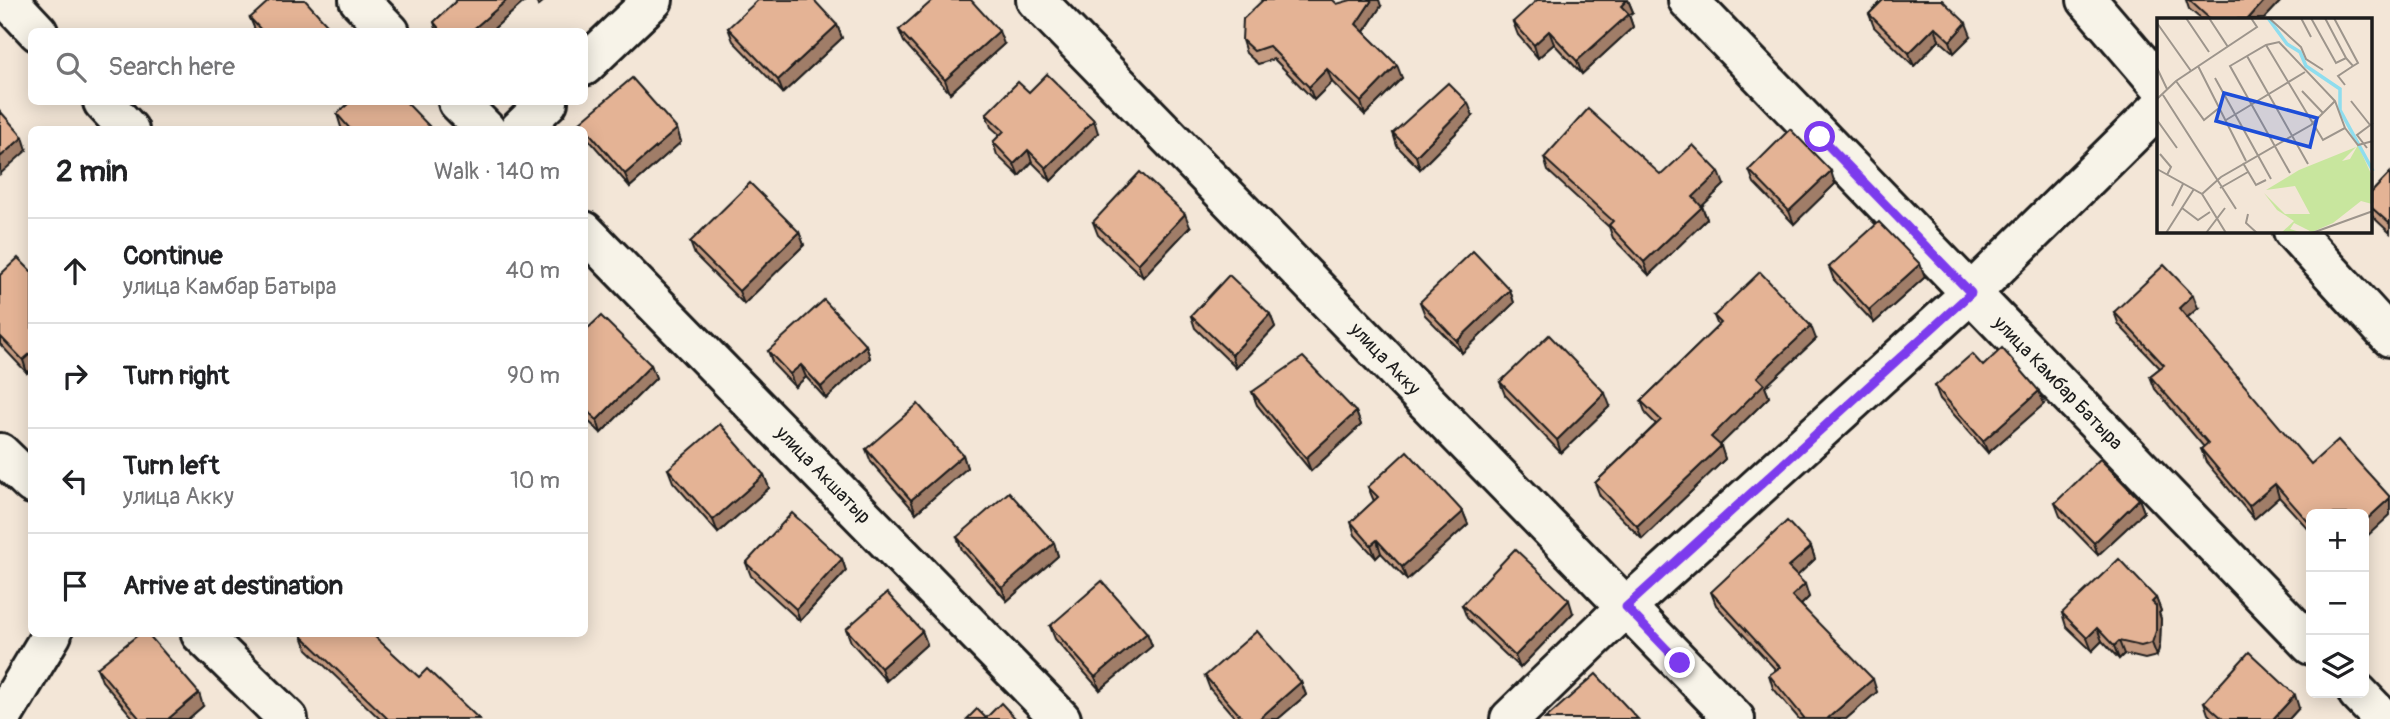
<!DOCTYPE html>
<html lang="en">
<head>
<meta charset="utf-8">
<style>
	:root { --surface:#fff; --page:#f2f2f2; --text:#202124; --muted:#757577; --line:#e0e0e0 }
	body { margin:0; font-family:Pangolin,sans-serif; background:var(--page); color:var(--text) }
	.controls { position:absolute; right:21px; bottom:21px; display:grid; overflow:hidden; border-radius:10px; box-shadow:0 4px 18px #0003 }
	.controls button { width:63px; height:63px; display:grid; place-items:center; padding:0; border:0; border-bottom:2px solid var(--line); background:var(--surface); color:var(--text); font:35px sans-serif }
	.stop { position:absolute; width:21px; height:21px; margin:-16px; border:5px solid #7c3aed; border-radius:50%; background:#fff }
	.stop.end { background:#7c3aed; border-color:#fff; box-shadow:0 2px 7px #0008 }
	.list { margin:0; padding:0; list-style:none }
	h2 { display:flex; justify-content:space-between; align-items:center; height:91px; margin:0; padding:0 28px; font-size:30px }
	h2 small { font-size:23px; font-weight:400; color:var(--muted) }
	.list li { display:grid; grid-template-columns:46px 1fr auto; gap:21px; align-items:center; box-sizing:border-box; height:105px; padding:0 28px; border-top:2px solid var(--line) }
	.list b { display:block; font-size:26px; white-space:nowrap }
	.list p { margin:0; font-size:23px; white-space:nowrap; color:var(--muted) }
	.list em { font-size:23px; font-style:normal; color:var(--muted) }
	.icon { flex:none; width:38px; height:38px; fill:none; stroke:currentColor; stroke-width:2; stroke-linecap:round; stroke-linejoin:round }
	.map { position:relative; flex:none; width:2390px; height:719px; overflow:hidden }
	.search { position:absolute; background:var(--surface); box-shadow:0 4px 18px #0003; left:28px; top:28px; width:560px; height:77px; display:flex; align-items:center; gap:18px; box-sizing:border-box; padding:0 24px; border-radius:10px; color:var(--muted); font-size:26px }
	.panel { position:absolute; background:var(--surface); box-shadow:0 4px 18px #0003; left:28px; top:126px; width:560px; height:511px; border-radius:10px }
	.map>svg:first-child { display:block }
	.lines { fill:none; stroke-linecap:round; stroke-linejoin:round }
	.minor-casing { stroke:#1c1c1c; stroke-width:44 }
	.minor { stroke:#f7f3e8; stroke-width:38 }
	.wall { fill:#c49a80; stroke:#1c1c1c; stroke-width:2 }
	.shaded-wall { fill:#a07d68; stroke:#1c1c1c; stroke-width:2 }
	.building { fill:#e4b395; stroke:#1c1c1c; stroke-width:2 }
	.route { stroke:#7c3aed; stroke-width:9 }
	.labels { text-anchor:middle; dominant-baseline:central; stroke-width:5; stroke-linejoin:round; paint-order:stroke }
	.street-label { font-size:19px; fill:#1c1c1c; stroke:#f7f3e8 }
	.inset-river { fill:none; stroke:#8fddee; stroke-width:3.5 }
	.inset-road { fill:none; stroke:#9d958c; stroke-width:2 }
	.view { fill:#1d4ed8; fill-opacity:0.15; stroke:#1d4ed8; stroke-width:3.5 }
	.inset-edge { fill:none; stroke:#1c1c1c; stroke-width:3.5 }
</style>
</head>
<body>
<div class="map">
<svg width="2390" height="719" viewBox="0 0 2390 719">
	<rect width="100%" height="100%" fill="#f3e6d7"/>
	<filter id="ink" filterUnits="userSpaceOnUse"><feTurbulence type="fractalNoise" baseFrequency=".0143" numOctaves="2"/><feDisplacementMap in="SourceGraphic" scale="14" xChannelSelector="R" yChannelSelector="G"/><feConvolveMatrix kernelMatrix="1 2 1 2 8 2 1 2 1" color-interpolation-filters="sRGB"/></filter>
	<g filter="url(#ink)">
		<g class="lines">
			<g class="minor-casing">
				<g id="minor">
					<path d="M 8,0 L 38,32"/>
					<path d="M 359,0 L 390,32"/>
					<path d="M 1036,0 L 1735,719"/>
					<path d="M 1688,0 L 2311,645"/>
					<path d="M 2087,0 L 2159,84"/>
					<path d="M 584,66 L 653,0"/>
					<path d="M 103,102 L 129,130"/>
					<path d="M 458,102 L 486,130"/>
					<path d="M 519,130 L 548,102"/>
					<path d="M 584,231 L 1061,719"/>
					<path d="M 2293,231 L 2390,337"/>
					<path d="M 0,453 L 32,484"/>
					<path d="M 201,634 L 288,719"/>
					<path d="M 2358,693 L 2383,719"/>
					<path d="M 1,719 L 52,634"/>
					<path d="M 1510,719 L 1626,607 L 1971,293 L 2159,108"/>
				</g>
			</g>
			<use href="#minor" class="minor"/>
		</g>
		<g class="wall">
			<path d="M 457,0 L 526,0 L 490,32 L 437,32 L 434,22 Z"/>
			<path d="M 1627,0 L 1628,0 L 1633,12 L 1629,15 L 1633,27 L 1582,74 L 1554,44 L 1538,58 L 1518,35 L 1513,22 Z"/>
			<path d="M 1883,0 L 1971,36 L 1954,53 L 1939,40 L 1914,66 L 1874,27 L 1869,14 Z"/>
			<path d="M 2186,0 L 2280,0 L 2280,2 L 2264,19 L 2201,19 L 2189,9 Z"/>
			<path d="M 1337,4 L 1381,6 L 1364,32 L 1402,78 L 1365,115 L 1332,82 L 1314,100 L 1274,59 L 1258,64 L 1246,53 L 1242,40 Z"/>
			<path d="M 250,18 L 334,32 L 256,32 Z"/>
			<path d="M 837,25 L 842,38 L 783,93 L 733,41 L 728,28 Z"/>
			<path d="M 899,30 L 1004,44 L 950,93 L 904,42 Z"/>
			<path d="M 1029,92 L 1098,133 L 1051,181 L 1032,162 L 1019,176 L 997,155 L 993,142 L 1000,135 L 991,127 L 986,114 Z"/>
			<path d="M 337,114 L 433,130 L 343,130 L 341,127 Z"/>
			<path d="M 1473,116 L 1420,169 L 1397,146 L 1393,133 Z"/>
			<path d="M 580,122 L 677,129 L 681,142 L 630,187 L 585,135 L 584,130 L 583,130 Z"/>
			<path d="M 1544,158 L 1661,175 L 1724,185 L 1702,206 L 1707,219 L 1649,275 L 1613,238 L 1609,227 L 1548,171 Z"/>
			<path d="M 1749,170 L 1835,184 L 1794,224 L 1754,183 Z"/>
			<path d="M 2390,173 L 2390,233 L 2371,215 L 2371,193 Z"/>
			<path d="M 1093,222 L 1190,227 L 1143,277 L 1098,235 Z"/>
			<path d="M 799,232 L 804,245 L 744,304 L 695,255 L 690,242 Z"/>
			<path d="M 1920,264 L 1925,277 L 1874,323 L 1834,280 L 1829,267 Z"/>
			<path d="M 32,272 L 32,369 L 27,373 L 0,344 L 0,275 Z"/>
			<path d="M 1510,290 L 1514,303 L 1462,353 L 1425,315 L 1420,302 Z"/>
			<path d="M 2198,308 L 2187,318 L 2311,514 L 2311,532 L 2279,497 L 2254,519 L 2206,462 L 2201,449 L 2204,447 L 2155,389 L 2150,376 L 2160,368 L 2119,325 L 2114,312 Z"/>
			<path d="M 1270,314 L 1275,327 L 1236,368 L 1195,328 L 1191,316 Z"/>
			<path d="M 1714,316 L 1816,339 L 1765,387 L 1769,397 L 1720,445 L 1725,459 L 1642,539 L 1600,496 L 1595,483 L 1656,424 L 1646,414 L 1641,401 L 1718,326 Z"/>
			<path d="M 584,332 L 651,365 L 656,378 L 601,433 L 584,417 Z"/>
			<path d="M 866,345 L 870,358 L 826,399 L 806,377 L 795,387 L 773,364 L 768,351 Z"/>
			<path d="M 1983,366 L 2044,404 L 1988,453 L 1940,399 L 1935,386 Z"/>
			<path d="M 1500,382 L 1610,406 L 1561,453 L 1505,395 Z"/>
			<path d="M 1252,392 L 1356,412 L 1361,425 L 1311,471 L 1257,405 Z"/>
			<path d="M 866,449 L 963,455 L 967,468 L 916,513 L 871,462 Z"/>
			<path d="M 668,469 L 764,475 L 769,488 L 718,533 L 673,482 Z"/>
			<path d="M 1368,487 L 1463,512 L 1468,524 L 1407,580 L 1381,553 L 1376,558 L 1355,535 L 1351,522 L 1374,501 Z"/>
			<path d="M 2139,499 L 2144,512 L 2098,555 L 2060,516 L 2055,503 Z"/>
			<path d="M 957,537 L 1054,543 L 1058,556 L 1007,601 L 962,550 Z"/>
			<path d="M 1811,547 L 1815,559 L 1797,576 L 1809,597 L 1801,605 L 1877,692 L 1846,719 L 1799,719 L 1773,688 L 1769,675 L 1776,670 L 1716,605 L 1711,592 Z"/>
			<path d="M 842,559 L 846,571 L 800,621 L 751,576 L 746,563 Z"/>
			<path d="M 2156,598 L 2161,611 L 2159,613 L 2161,619 L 2160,644 L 2157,656 L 2145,659 L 2124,654 L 2119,659 L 2102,641 L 2092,651 L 2066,626 L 2062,613 Z"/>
			<path d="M 1462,605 L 1573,613 L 1520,668 L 1467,618 Z"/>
			<path d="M 1050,626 L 1147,633 L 1152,646 L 1100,690 L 1055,639 Z"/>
			<path d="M 846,629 L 922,631 L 927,644 L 886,681 L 851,642 Z"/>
			<path d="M 302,636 L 419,677 L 479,719 L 380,719 L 307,649 Z"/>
			<path d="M 97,668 L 203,706 L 188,719 L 134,719 L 102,681 Z"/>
			<path d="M 1205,676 L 1301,682 L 1306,695 L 1278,719 L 1236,719 L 1210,689 Z"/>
			<path d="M 2204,702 L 2299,708 L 2289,719 L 2213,719 L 2208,714 Z"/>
		</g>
		<g class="shaded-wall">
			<path d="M 507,0 L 526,0 L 490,32 L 470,32 Z"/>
			<path d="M 536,0 L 545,0 L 538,6 Z"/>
			<path d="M 1372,0 L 1379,0 L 1381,6 L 1361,36 L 1356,24 Z"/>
			<path d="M 1627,0 L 1628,0 L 1633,12 L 1629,15 L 1633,27 L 1582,74 L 1577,61 L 1621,6 Z"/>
			<path d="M 2265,0 L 2280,0 L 2280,2 L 2264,19 L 2248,19 Z"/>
			<path d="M 1966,23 L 1971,36 L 1954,53 L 1950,41 Z"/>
			<path d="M 837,25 L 842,38 L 783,93 L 778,80 Z"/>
			<path d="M 1935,27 L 1939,40 L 1914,66 L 1909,53 Z"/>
			<path d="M 999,31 L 1004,44 L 950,93 L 945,80 Z"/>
			<path d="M 1549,31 L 1554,44 L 1538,58 L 1534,45 Z"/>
			<path d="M 1397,65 L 1402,78 L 1365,115 L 1361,102 Z"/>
			<path d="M 1327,69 L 1332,82 L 1314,100 L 1309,87 Z"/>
			<path d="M 1468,103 L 1473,116 L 1420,169 L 1416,156 Z"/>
			<path d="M 1094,120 L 1098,133 L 1051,181 L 1046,168 Z"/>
			<path d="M 677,129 L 681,142 L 630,187 L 625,174 Z"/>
			<path d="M 23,137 L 27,150 L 0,174 L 0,157 Z"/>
			<path d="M 1028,150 L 1032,162 L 1019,176 L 1014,164 Z"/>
			<path d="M 1831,171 L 1835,184 L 1794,224 L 1789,211 Z"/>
			<path d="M 1719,172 L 1724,185 L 1698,210 L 1693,197 Z"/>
			<path d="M 1702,207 L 1707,219 L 1649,275 L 1644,262 Z"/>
			<path d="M 1185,214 L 1190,227 L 1143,277 L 1138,264 Z"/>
			<path d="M 799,232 L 804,245 L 744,304 L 739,291 Z"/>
			<path d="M 1920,264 L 1925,277 L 1874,323 L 1869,310 Z"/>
			<path d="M 1510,290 L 1514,303 L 1462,353 L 1457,341 Z"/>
			<path d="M 2193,295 L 2198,308 L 2183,321 L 2179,308 Z"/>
			<path d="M 1270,314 L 1275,327 L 1236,368 L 1232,355 Z"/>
			<path d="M 1811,326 L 1816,339 L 1765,387 L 1769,397 L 1716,449 L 1711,437 L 1757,377 Z"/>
			<path d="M 866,345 L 870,358 L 826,399 L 821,387 Z"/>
			<path d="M 32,352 L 32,369 L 27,373 L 23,360 Z"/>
			<path d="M 651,365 L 656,378 L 601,433 L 597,420 Z"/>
			<path d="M 801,365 L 806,377 L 795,387 L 790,374 Z"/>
			<path d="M 2039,391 L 2044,404 L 1988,453 L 1983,441 Z"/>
			<path d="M 1605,393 L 1610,406 L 1561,453 L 1557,440 Z"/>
			<path d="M 1356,412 L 1361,425 L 1311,471 L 1306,458 Z"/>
			<path d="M 1721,446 L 1725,459 L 1642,539 L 1637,526 Z"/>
			<path d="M 963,455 L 967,468 L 916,513 L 911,500 Z"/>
			<path d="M 764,475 L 769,488 L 718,533 L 713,520 Z"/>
			<path d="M 2275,484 L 2279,497 L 2254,519 L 2249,506 Z"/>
			<path d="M 2390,498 L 2390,515 L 2364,539 L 2364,522 Z"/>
			<path d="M 2139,499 L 2144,512 L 2098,555 L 2094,543 Z"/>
			<path d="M 1463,512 L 1468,524 L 1407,580 L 1402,567 Z"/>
			<path d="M 1377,540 L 1381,553 L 1376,558 L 1371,545 Z"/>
			<path d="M 1054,543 L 1058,556 L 1007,601 L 1002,588 Z"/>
			<path d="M 1811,547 L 1815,559 L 1793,580 L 1788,567 Z"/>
			<path d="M 842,559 L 846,571 L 800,621 L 796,609 Z"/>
			<path d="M 1805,584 L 1809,597 L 1797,609 L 1792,596 Z"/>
			<path d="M 2156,598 L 2161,611 L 2159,613 L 2161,619 L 2160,644 L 2157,656 L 2152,643 L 2152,602 Z"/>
			<path d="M 1569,600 L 1573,613 L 1520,668 L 1515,656 Z"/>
			<path d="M 2097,628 L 2102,641 L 2092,651 L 2087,638 Z"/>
			<path d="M 922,631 L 927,644 L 886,681 L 881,668 Z"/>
			<path d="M 1147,633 L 1152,646 L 1100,690 L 1095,677 Z"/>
			<path d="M 2119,641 L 2124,654 L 2119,659 L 2114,646 Z"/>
			<path d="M 1873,679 L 1877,692 L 1846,719 L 1827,719 Z"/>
			<path d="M 1301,682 L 1306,695 L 1278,719 L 1259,719 Z"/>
			<path d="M 199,693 L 203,706 L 188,719 L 168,719 Z"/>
			<path d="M 2295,695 L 2299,708 L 2289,719 L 2273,719 Z"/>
		</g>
		<g class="building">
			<path d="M 270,0 L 305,0 L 334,32 L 263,32 L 250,18 Z"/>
			<path d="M 457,0 L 507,0 L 470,32 L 442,32 L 434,22 Z"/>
			<path d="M 758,0 L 814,0 L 837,25 L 778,80 L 728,28 Z"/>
			<path d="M 933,0 L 971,0 L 999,31 L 945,80 L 899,30 Z"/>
			<path d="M 1263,0 L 1333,0 L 1337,4 L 1351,0 L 1372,0 L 1356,24 L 1397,65 L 1361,102 L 1327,69 L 1309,87 L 1269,46 L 1254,51 L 1242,40 L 1243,19 Z"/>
			<path d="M 1537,0 L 1627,0 L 1621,6 L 1629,14 L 1577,61 L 1549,31 L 1534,45 L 1513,22 Z"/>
			<path d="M 1883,0 L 1942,0 L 1966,23 L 1950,41 L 1935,27 L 1909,53 L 1869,14 Z"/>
			<path d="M 2189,0 L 2265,0 L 2248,19 L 2210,19 Z"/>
			<path d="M 1047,74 L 1094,120 L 1046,168 L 1028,150 L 1014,164 L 993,142 L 1004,131 L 986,114 L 1018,82 L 1029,92 Z"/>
			<path d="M 632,78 L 677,129 L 625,174 L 580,122 Z"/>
			<path d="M 1448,83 L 1468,103 L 1416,156 L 1393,133 Z"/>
			<path d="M 350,102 L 406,102 L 433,130 L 351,130 L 337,114 Z"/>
			<path d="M 1588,109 L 1661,175 L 1693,145 L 1719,172 L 1693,197 L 1702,207 L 1644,262 L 1609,225 L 1613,221 L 1544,158 Z"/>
			<path d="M 0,111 L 23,137 L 0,157 Z"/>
			<path d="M 1790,129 L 1831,171 L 1789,211 L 1749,170 Z"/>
			<path d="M 1140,172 L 1185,214 L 1138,264 L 1093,222 Z"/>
			<path d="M 2390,173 L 2390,224 L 2371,207 L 2371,193 Z"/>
			<path d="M 750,183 L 799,232 L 739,291 L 690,242 Z"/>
			<path d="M 1879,222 L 1920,264 L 1869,310 L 1829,267 Z"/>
			<path d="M 1473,251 L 1510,290 L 1457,341 L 1420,302 Z"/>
			<path d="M 18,258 L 32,272 L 32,352 L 23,360 L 0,336 L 0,275 Z"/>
			<path d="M 2164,265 L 2193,295 L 2179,308 L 2311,464 L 2338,440 L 2390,497 L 2390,498 L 2364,522 L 2364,514 L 2311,514 L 2311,525 L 2275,484 L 2249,506 L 2201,449 L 2208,443 L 2150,376 L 2164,365 L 2114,312 Z"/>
			<path d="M 1760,272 L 1811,326 L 1757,377 L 1764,384 L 1711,437 L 1721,446 L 1637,526 L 1595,483 L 1661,420 L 1641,401 L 1721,323 L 1714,316 Z"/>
			<path d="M 1229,275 L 1270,314 L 1232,355 L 1191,316 Z"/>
			<path d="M 824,300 L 866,345 L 821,387 L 801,365 L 790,374 L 768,351 Z"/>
			<path d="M 601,316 L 651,365 L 597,420 L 584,408 L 584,332 Z"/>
			<path d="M 1549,335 L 1605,393 L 1557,440 L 1500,382 Z"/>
			<path d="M 2002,348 L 2039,391 L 1983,441 L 1935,386 L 1972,354 L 1983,366 Z"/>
			<path d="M 1303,357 L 1356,412 L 1306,458 L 1252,392 Z"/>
			<path d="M 918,404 L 963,455 L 911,500 L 866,449 Z"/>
			<path d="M 720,424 L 764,475 L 713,520 L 668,469 Z"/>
			<path d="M 1407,451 L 1463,512 L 1402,567 L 1377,540 L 1371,545 L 1351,522 L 1378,497 L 1368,487 Z"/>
			<path d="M 2100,459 L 2139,499 L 2094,543 L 2055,503 Z"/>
			<path d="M 1009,492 L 1054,543 L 1002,588 L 957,537 Z"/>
			<path d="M 792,513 L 842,559 L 796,609 L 746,563 Z"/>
			<path d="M 1787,521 L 1811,547 L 1788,567 L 1805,584 L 1792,596 L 1873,679 L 1827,719 L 1805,719 L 1769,675 L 1780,667 L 1711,592 Z"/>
			<path d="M 1515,549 L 1569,600 L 1515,656 L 1462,605 Z"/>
			<path d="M 2119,559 L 2156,598 L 2152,602 L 2156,606 L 2156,631 L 2152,643 L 2141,646 L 2119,641 L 2114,646 L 2097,628 L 2087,638 L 2062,613 Z"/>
			<path d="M 1102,581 L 1147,633 L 1095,677 L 1050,626 Z"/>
			<path d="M 887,593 L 922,631 L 881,668 L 846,629 Z"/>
			<path d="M 1257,631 L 1301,682 L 1259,719 L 1243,719 L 1205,676 Z"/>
			<path d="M 139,634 L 148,634 L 199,693 L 168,719 L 140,719 L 97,668 Z"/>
			<path d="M 302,634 L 372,634 L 419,677 L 427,669 L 479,719 L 388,719 L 302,636 Z"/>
			<path d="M 2249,652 L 2295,695 L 2273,719 L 2223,719 L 2204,702 Z"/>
			<path d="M 1596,674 L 1638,719 L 1545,719 Z"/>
			<path d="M 1001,703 L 1016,719 L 967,719 L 977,709 L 986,718 Z"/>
		</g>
	</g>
	<g class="lines" filter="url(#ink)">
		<path class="route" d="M 1680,663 L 1626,607 L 1971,293 L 1820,137"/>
	</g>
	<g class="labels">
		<g class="street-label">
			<text transform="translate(1385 359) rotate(46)">улица Акку</text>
			<text transform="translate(2058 383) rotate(46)">улица Камбар Батыра</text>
			<text transform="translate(823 475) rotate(46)">улица Акшатыр</text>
		</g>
	</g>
	<g transform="translate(2157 18)">
		<rect width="215" height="215" fill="#f3e6d7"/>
		<path d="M 201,127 L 215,158 L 215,186 L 204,183 L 176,205 L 155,214 L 137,205 L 133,211 L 146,215 L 124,215 L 137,203 L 120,192 L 107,175 L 128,196 L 153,196 L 138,168 L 109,172 L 142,152 L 199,129 L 185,143 L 193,141 Z" fill="#c8e69e"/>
		<path class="inset-river" d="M 111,0 L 130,26 L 143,34 L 149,48 L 183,71 L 183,92 L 216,153"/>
		<path class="inset-road" d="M 29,0 L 52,34M 52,0 L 71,29M 112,0 L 144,29 L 149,41 L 166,52M 144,0 L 154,19M 154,0 L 179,45 L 189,40 L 196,48 L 201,45 L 177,0M 168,0 L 189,40M 0,5 L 34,53M 109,27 L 166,122 L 188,110 L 178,83 L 122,24 L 109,27 L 73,48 L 133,155M 90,38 L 151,146M 41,48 L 89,143M 0,50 L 10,71M 58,60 L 114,161M 19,63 L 47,102 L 62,90M 188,67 L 181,58 L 196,48M 145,73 L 166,95M 6,77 L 79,191M 0,81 L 19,63 L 100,9 L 94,0M 194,83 L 213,107M 0,102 L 20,130M 69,102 L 148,54M 188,110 L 201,127 L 216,123M 210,130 L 200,117 L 216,105M 3,136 L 14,149 L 10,157M 86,145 L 99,167 L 109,162M 0,151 L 45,176 L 69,215M 63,170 L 91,154M 45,176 L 64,159 L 154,107 L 178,83M 15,188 L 26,166M 25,190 L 41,202 L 53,194M 91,196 L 89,205 L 100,215M 9,215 L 37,171M 49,215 L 68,190M 155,215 L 216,193"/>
		<path class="view" d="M 67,75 L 160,100 L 153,129 L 59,103 Z"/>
		<rect width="215" height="215" class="inset-edge"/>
	</g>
</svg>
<div class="controls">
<button>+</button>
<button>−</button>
<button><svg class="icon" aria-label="layers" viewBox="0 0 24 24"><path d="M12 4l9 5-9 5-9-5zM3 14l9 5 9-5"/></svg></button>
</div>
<div class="stop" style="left:1820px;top:137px"></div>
<div class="stop end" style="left:1680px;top:663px"></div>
<div class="search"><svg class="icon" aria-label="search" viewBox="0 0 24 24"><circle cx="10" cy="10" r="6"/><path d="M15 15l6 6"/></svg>Search here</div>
<section class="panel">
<h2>2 min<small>Walk · 140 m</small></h2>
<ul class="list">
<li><svg class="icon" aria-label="ahead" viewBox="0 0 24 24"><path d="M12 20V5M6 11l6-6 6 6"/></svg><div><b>Continue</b><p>улица Камбар Батыра</p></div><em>40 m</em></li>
<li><svg class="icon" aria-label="right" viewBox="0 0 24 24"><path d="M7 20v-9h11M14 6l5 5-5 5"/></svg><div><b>Turn right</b></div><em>90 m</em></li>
<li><svg class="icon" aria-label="left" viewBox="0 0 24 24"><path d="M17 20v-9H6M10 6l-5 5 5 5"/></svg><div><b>Turn left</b><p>улица Акку</p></div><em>10 m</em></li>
<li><svg class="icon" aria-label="arrive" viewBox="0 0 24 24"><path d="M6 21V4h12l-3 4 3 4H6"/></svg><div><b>Arrive at destination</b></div></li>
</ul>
</section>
</div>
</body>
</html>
